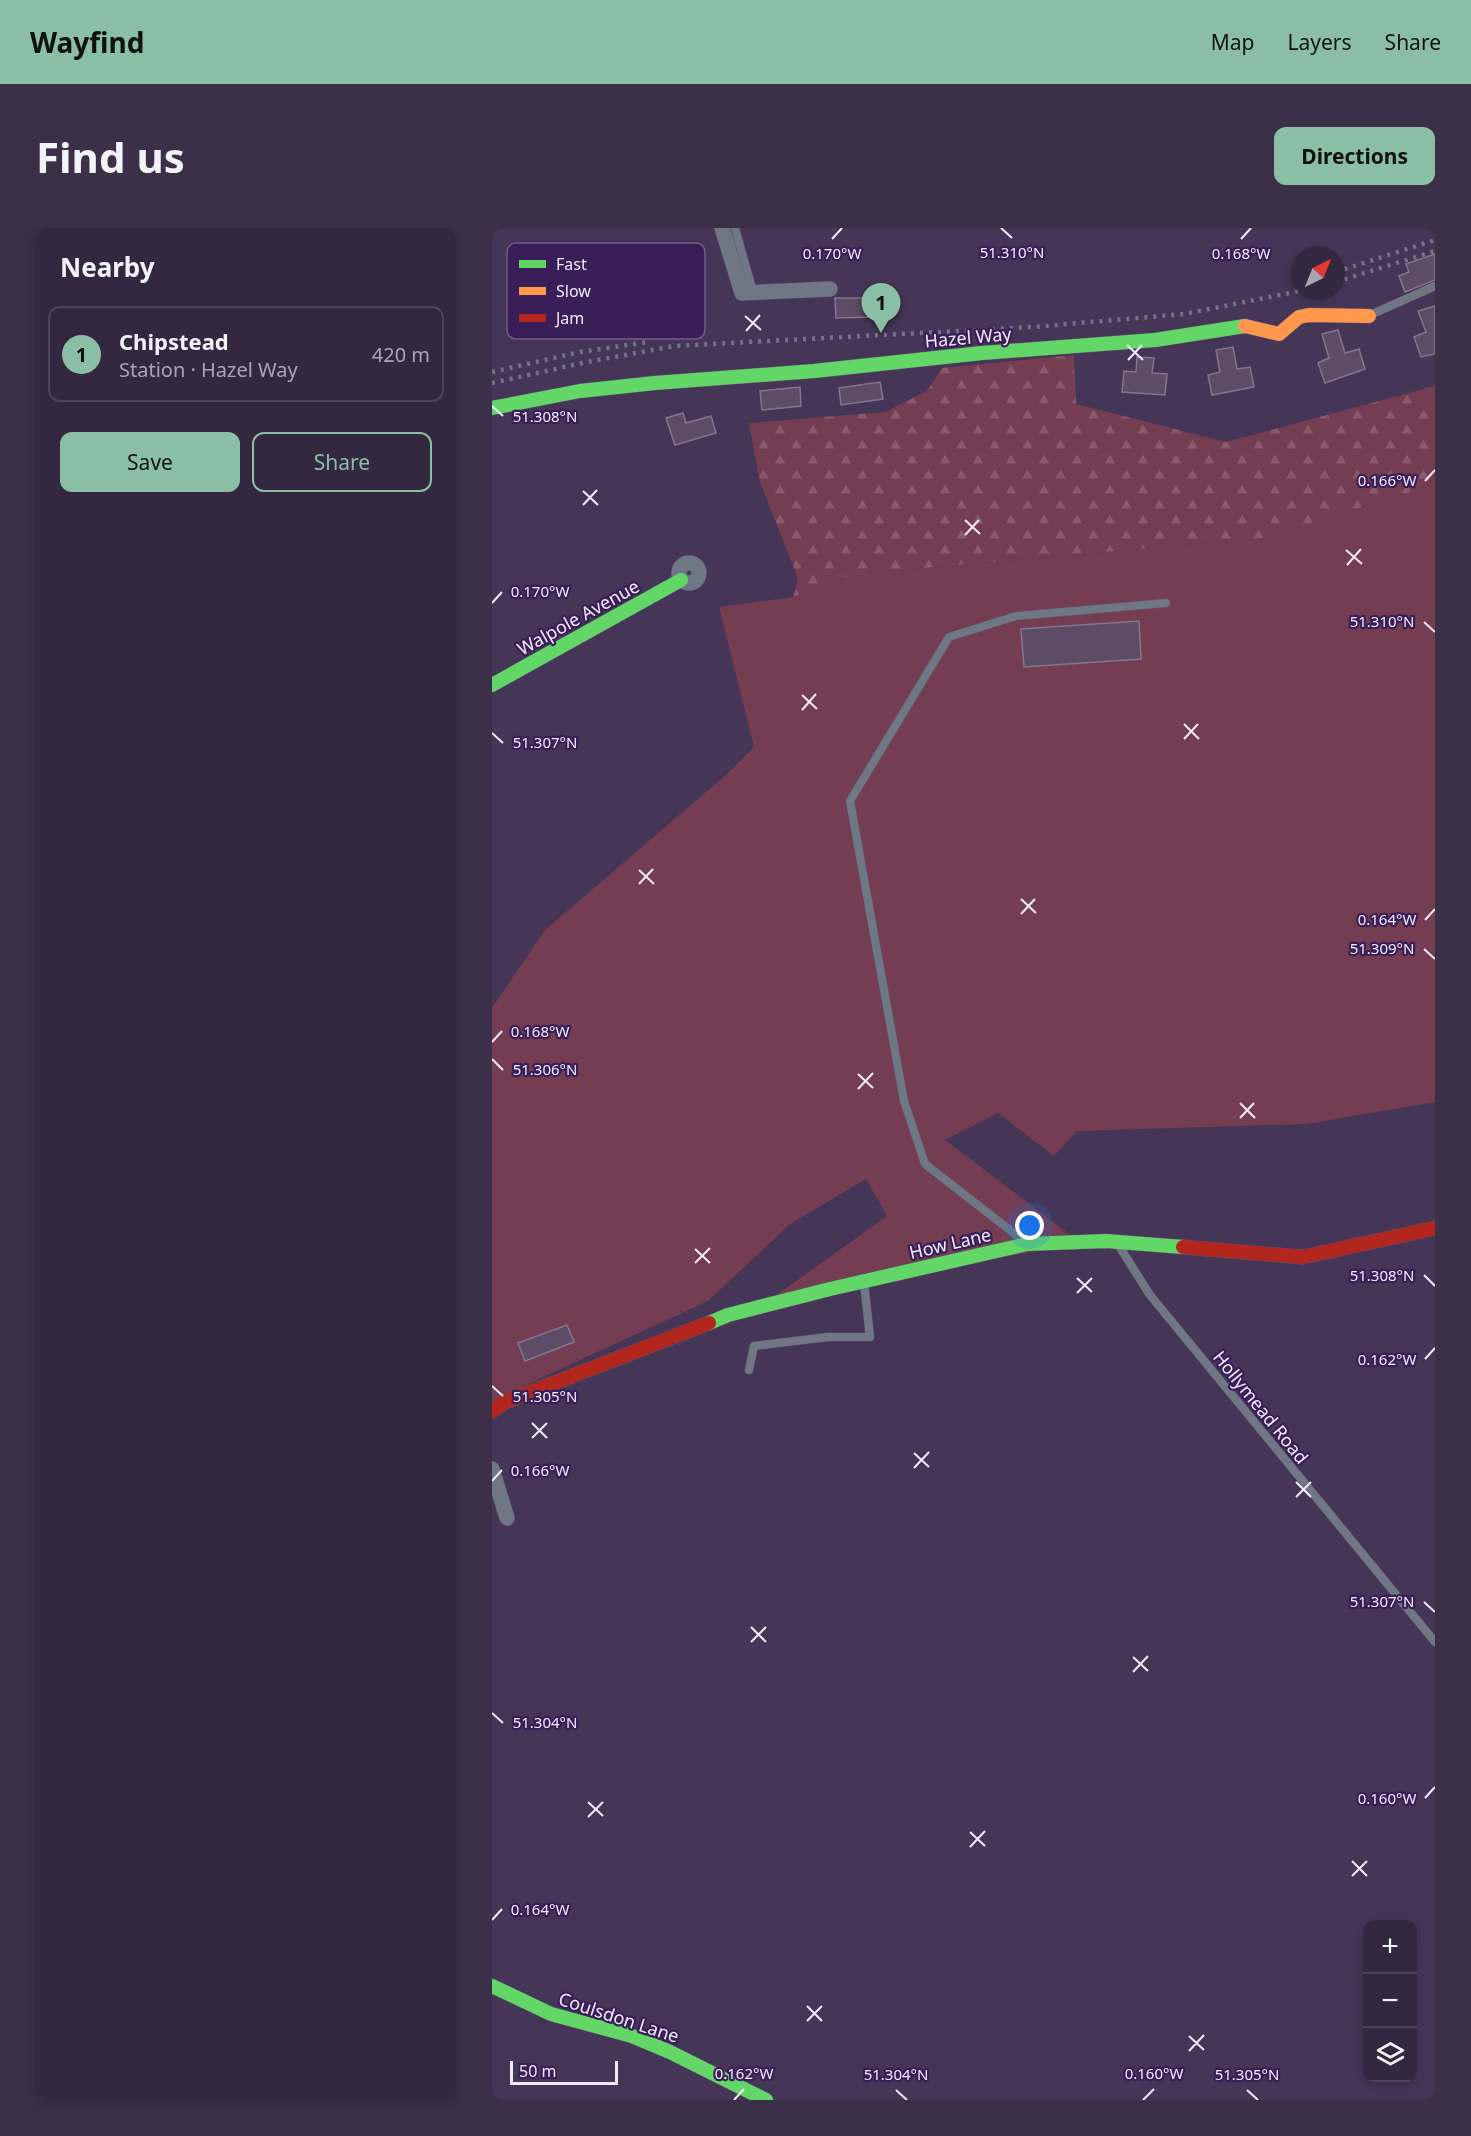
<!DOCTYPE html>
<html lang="en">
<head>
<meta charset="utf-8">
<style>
	:root { --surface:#342841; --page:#3c3048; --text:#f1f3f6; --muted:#a9a6b1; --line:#4e445a; --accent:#8abfa5 }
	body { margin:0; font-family:"Noto Sans",sans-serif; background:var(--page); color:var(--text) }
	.controls { position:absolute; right:18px; bottom:18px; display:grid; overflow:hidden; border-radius:12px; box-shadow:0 3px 9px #0003 }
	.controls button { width:54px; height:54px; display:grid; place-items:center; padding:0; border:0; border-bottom:2px solid var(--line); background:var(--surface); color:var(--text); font:30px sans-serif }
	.compass { position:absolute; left:799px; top:18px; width:54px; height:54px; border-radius:50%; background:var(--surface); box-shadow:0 3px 9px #0003; rotate:43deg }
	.scale { position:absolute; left:18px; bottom:15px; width:108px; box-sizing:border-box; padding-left:6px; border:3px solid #f0ebfa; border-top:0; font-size:16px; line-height:21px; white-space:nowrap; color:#f0ebfa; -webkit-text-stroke:4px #3a1e58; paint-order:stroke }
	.you { position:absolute; left:538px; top:998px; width:21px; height:21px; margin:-15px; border:4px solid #fff; border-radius:50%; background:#1a73e8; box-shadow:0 0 0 9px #1a73e833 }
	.badge { display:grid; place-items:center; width:39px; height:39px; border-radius:50%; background:var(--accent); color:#111; font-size:20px; font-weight:700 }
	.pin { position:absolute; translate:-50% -50px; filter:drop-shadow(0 2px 3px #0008) }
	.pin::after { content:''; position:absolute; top:32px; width:21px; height:18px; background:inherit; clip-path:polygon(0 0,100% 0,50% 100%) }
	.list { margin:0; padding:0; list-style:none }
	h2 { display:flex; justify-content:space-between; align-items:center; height:78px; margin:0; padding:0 24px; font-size:26px }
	h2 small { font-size:20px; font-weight:400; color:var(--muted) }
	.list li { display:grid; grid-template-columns:39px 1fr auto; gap:18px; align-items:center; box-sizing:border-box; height:96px; margin:0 12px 12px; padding:0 12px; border:2px solid var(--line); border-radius:12px }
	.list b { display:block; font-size:22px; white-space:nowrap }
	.list p { margin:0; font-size:20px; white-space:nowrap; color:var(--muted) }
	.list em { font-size:20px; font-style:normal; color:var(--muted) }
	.actions { display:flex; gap:12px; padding:18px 24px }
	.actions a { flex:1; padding:14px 0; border:2px solid var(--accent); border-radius:12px; text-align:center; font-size:21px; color:var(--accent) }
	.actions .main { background:var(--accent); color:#111 }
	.icon { flex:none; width:33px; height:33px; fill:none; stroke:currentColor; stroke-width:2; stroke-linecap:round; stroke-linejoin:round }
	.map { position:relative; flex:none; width:943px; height:1872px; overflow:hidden; border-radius:12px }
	header { display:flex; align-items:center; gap:36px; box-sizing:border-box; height:84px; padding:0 30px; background:var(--accent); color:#111 }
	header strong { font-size:28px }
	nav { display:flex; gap:33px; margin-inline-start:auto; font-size:21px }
	.intro { display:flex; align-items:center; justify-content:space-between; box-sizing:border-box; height:144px; padding:0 36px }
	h1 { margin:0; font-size:42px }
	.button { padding:15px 27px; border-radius:12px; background:var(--accent); color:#111; font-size:21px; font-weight:700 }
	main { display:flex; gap:36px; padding:0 36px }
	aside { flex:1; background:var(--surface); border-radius:12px; box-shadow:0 3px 9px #0003 }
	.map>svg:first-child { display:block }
	.green { fill:#753d52 }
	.forest { fill:url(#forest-firs) }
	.building { fill:#5c4c65; stroke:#85748e; stroke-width:1.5 }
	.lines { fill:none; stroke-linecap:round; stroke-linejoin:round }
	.lane-casing { stroke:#5e526b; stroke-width:9 }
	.street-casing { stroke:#5e526b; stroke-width:16 }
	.fast-casing { stroke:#5e526b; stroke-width:15 }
	.slow-casing { stroke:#5e526b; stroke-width:15 }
	.jam-casing { stroke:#5e526b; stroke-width:15 }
	.lane { stroke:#6f7785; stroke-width:8 }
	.street { stroke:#6f7785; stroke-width:15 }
	.fast { stroke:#63d668; stroke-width:14 }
	.slow { stroke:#ff974d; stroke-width:14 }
	.jam { stroke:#b3261e; stroke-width:14 }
	.rail { stroke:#757286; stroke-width:4.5; stroke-dasharray:3 6; stroke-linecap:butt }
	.ticks { fill:none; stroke:#f0ebfa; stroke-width:2 }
	.labels { text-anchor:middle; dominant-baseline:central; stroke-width:4.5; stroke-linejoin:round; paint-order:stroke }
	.street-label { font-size:18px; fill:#f0ebfa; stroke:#3a1e58 }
	.key { fill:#3a1e58; stroke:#715c89; stroke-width:1.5 }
	.key-label { font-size:16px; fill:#f0ebfa }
	.ticks-label { font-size:15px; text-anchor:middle; fill:#f0ebfa; stroke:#3a1e58; stroke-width:4.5; stroke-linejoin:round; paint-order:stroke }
</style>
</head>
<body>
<header>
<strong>Wayfind</strong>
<nav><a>Map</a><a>Layers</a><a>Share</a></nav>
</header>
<div class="intro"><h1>Find us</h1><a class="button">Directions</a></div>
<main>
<aside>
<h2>Nearby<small></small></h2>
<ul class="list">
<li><span class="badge">1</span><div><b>Chipstead</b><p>Station · Hazel Way</p></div><em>420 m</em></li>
</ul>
<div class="actions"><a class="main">Save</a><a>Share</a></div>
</aside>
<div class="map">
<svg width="943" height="1872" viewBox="0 0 943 1872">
	<defs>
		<pattern id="forest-firs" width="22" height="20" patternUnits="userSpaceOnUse" patternTransform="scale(1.5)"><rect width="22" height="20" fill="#753d52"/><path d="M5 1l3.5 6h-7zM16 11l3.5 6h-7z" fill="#89596c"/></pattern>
	</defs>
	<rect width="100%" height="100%" fill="#453657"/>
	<path class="green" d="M 943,256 L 943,874 L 815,896 L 585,903 L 562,928 L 506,885 L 453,912 L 589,1015 L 279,1071 L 395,988 L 374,951 L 298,996 L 216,1073 L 12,1167 L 0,1175 L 0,780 L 53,702 L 235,546 L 262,519 L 227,379 L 301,369 L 362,346 L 773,310 Z"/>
	<path class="forest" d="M 582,127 L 584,176 L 734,214 L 943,158 L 943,256 L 773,310 L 362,346 L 301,369 L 306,350 L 268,254 L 257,195 L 393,184 L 435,163 L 450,140 Z"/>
	<g class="building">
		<path d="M 943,26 L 943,52 L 913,64 L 907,48 L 917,44 L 914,36 Z"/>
		<path d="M 343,70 L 383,70 L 383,89 L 344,90 Z"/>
		<path d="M 943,78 L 943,126 L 929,129 L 922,109 L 934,104 L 926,83 Z"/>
		<path d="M 846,102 L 853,125 L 867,121 L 873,141 L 833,155 L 826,135 L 837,130 L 830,106 Z"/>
		<path d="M 741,119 L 745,141 L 758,139 L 762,159 L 720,167 L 716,147 L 728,144 L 724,122 Z"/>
		<path d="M 645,129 L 662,130 L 660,145 L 675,146 L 673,167 L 630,164 L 632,143 L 644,144 Z"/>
		<path d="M 388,154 L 391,171 L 349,177 L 347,160 Z"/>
		<path d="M 308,159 L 309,178 L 270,182 L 268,163 Z"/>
		<path d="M 191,185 L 194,195 L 219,188 L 224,205 L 183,217 L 174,190 Z"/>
		<path d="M 647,393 L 649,431 L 532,439 L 529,401 Z"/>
		<path d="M 75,1097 L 82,1114 L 33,1133 L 26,1115 Z"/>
	</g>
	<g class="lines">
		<g class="lane-casing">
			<g id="lane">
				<path d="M 243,0 L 261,64"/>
				<path d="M 878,87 L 943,58"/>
				<path d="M 532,1013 L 433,936 L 412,873 L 358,573 L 457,409 L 524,388 L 674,375"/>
				<path d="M 627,1018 L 658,1067 L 943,1414"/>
				<path d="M 257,1142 L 262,1118 L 336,1109 L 378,1109 L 372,1055"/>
			</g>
		</g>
		<g class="street-casing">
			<g id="street">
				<path d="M 230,0 L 250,65 L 338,61"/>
				<circle cx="197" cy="345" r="10"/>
				<path d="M 0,1241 L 15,1290"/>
			</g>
		</g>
		<g class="fast-casing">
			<g id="fast">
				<path d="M 0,180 L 88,163 L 163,155 L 322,143 L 490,125 L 663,112 L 753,98"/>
				<path d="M 0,457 L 189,352"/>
				<path d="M 217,1095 L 236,1087 L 338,1061 L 535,1016 L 614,1013 L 691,1019"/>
				<path d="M 0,1758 L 59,1786 L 140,1808 L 178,1824 L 274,1872"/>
			</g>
		</g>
		<g class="slow-casing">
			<path id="slow" d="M 753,98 L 787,106 L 807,89 L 817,87 L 877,88"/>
		</g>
		<g class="jam-casing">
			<g id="jam">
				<path d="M 691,1019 L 811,1029 L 943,1000"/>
				<path d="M 0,1183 L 13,1174 L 217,1095"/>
			</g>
		</g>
		<use href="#lane" class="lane"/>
		<use href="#street" class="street"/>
		<use href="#fast" class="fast"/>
		<use href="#slow" class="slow"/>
		<use href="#jam" class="jam"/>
		<g class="rail">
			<path d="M 844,44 L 943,12"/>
			<path d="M 844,54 L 943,23"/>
			<path d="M 0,144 L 88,124 L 156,114"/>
			<path d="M 0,155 L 90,135 L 182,118 L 541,99 L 692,86 L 808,63"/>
		</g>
	</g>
	<path class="ticks" d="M 509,0 L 520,10M 340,11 L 350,0M 749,11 L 759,0M 253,88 L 269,102M 254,103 L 268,87M 635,117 L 651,132M 636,132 L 650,117M 0,178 L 11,188M 933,253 L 943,242M 91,263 L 106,277M 91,277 L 105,262M 473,292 L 488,306M 473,307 L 487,292M 854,322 L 870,336M 855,337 L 869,321M 0,375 L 10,364M 932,394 L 943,404M 310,467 L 325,481M 310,482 L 324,466M 692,496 L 707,511M 0,505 L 11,515M 692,511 L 706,496M 147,642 L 162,656M 147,656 L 161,641M 529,671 L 544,685M 529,686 L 543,671M 933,692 L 943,681M 932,721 L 943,731M 0,814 L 10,803M 0,831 L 11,842M 366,846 L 381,860M 366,861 L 381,845M 748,875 L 763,890M 748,890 L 762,875M 203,1021 L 218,1035M 203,1035 L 218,1020M 932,1047 L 943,1058M 585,1050 L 600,1064M 585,1065 L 600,1050M 933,1131 L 943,1120M 0,1158 L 11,1168M 40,1195 L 55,1210M 40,1210 L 55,1195M 422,1225 L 437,1239M 422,1240 L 437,1224M 0,1253 L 10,1242M 804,1254 L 819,1269M 804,1269 L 819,1254M 932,1374 L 943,1384M 259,1399 L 274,1414M 259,1414 L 274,1399M 641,1429 L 656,1443M 641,1444 L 656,1428M 0,1485 L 11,1495M 933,1570 L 943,1559M 96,1574 L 111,1588M 96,1589 L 111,1574M 478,1604 L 493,1618M 478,1619 L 493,1603M 860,1633 L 875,1648M 860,1648 L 875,1633M 0,1692 L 10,1681M 315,1778 L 330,1793M 315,1793 L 330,1778M 697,1808 L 712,1822M 697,1823 L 712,1807M 404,1862 L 415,1872M 755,1862 L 766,1872M 242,1872 L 252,1861M 651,1872 L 662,1861"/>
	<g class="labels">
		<g class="street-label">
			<text transform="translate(476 109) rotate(-5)">Hazel Way</text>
			<text transform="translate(86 389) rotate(-29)">Walpole Avenue</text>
			<text transform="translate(458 1015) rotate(-13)">How Lane</text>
			<text transform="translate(769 1179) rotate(51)">Hollymead Road</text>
			<text transform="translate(127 1789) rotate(18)">Coulsdon Lane</text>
		</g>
	</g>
	<rect x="15" y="15" width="198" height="96" rx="9" class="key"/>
	<rect x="27" y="32" width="27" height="8" fill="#63d668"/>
	<rect x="27" y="59" width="27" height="8" fill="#ff974d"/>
	<rect x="27" y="86" width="27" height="8" fill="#b3261e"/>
	<g class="key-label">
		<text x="64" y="42">Fast</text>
		<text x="64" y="69">Slow</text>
		<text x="64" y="96">Jam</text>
	</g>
	<g class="ticks-label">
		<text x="520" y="30">51.310°N</text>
		<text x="749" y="31">0.168°W</text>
		<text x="340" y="31">0.170°W</text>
		<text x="53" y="194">51.308°N</text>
		<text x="895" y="258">0.166°W</text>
		<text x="48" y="369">0.170°W</text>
		<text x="890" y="399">51.310°N</text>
		<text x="53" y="520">51.307°N</text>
		<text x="895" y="697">0.164°W</text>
		<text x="890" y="726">51.309°N</text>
		<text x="48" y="809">0.168°W</text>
		<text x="53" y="847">51.306°N</text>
		<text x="890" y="1053">51.308°N</text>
		<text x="895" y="1137">0.162°W</text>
		<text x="53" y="1174">51.305°N</text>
		<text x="48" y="1248">0.166°W</text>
		<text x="890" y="1379">51.307°N</text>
		<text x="53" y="1500">51.304°N</text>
		<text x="895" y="1576">0.160°W</text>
		<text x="48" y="1687">0.164°W</text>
		<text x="252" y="1851">0.162°W</text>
		<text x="662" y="1851">0.160°W</text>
		<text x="404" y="1852">51.304°N</text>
		<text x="755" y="1852">51.305°N</text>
	</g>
</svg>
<div class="controls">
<button>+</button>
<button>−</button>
<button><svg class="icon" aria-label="layers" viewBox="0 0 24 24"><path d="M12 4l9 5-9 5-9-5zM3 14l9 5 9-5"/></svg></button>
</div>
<svg class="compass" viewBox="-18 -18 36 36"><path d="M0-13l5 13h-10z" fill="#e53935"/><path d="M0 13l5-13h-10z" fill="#a9a6b1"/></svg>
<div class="scale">50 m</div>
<div class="you"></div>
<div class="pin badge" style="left:389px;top:105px">1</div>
</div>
</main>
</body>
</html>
